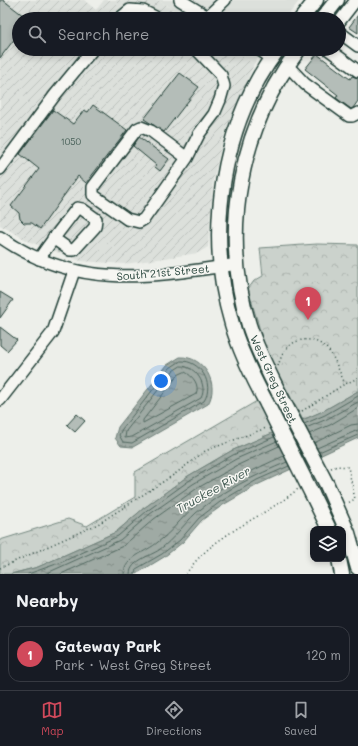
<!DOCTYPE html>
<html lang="en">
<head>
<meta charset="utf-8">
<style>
	:root { --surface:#171b24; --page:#20242c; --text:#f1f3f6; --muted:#9ea1a6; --line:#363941; --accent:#d1495b }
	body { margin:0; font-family:Mali,sans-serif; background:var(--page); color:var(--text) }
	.controls { position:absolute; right:12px; bottom:12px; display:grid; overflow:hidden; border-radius:8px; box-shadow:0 2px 6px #0003 }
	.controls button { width:36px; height:36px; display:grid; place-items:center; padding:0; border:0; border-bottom:1px solid var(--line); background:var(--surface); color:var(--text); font:20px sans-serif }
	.you { position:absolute; left:161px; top:381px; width:14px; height:14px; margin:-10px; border:3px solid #fff; border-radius:50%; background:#1a73e8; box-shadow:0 0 0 6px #1a73e833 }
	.badge { display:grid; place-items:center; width:26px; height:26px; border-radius:50%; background:var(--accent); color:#fff; font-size:13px; font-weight:700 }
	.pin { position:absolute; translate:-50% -33px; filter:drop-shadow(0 1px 2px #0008) }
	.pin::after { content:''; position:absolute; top:21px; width:14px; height:12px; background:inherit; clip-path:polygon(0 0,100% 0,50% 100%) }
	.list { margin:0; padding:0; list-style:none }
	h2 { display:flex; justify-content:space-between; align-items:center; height:52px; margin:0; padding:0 16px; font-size:17px }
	h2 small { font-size:13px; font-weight:400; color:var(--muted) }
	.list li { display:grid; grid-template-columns:26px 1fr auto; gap:12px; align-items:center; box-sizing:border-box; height:56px; margin:0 8px 8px; padding:0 8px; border:1px solid var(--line); border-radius:12px }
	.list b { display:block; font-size:15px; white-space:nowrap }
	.list p { margin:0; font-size:13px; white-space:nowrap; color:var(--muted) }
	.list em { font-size:13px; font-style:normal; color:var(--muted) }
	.icon { flex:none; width:22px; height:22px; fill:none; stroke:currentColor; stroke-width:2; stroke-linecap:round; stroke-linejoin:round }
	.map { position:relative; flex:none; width:358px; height:574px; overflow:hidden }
	.search { position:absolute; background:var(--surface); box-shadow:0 2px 6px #0003; left:12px; right:12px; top:12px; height:44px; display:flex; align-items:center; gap:10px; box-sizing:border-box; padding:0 14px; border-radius:22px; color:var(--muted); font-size:15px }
	.sheet { height:116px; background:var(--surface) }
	nav { display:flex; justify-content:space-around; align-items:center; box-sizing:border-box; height:56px; border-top:1px solid var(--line); background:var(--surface); font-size:11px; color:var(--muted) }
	nav a { display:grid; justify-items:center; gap:2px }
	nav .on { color:var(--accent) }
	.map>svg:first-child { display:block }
	.built { fill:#dce0db }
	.industrial { fill:url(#industrial-furrows) }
	.park { fill:url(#park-crowns); stroke:#758880 }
	.water { fill:url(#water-ripples); stroke:#6c7e77 }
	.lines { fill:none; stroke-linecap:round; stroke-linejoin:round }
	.shore { stroke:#526961; stroke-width:1 }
	.building { fill:#b4bdb8; stroke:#1f3d34 }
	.minor-casing { stroke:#1f3d34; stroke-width:14 }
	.major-casing { stroke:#1f3d34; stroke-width:17 }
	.path { stroke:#1f3d34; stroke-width:1.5; stroke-dasharray:1 3; stroke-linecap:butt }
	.minor { stroke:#f6f6f2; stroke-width:11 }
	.major { stroke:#f6f6f2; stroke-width:14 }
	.major-bridge-casing { stroke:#1f3d34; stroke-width:17; stroke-linecap:butt }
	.major-bridge { stroke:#f6f6f2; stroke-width:14 }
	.labels { text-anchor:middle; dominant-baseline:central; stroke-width:3; stroke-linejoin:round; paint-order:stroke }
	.number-label { font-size:9px; fill:#445d55 }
	.street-label { font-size:11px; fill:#1f3d34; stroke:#f6f6f2 }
	.water-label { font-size:12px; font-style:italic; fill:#3f5850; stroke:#f6f6f2 }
</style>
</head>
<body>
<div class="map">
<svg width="358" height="574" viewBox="0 0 358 574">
	<defs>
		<pattern id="industrial-furrows" width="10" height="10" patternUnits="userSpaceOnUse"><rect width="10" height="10" fill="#dce0db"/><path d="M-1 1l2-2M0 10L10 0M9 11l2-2" fill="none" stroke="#bcc1bd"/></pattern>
		<pattern id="park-crowns" width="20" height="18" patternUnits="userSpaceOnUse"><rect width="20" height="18" fill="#cbd2cc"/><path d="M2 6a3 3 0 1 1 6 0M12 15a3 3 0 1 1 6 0" fill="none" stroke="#aeb5b0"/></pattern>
		<pattern id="water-ripples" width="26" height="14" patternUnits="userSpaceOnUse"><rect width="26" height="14" fill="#9faaa4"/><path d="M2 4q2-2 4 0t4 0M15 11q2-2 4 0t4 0" fill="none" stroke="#818c86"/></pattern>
	</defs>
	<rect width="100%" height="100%" fill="#edefea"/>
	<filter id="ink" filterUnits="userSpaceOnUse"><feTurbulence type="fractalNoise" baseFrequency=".025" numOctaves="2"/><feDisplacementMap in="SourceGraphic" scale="8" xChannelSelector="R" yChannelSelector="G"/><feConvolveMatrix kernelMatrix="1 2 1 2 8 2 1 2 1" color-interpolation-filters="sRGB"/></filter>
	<g filter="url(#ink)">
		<g class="built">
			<path d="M 158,0 L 300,0 L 285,19 L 187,19 Z"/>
			<path d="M 232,49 L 263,49 L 254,64 Z"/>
		</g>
		<path class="industrial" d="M 0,0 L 84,0 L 96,10 L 104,0 L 158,0 L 187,19 L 19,19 L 19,49 L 232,49 L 254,64 L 223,138 L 213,181 L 208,247 L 198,253 L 125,264 L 81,261 L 30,242 L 0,225 Z"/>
		<g class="park">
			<path d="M 317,244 L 358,245 L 358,391 L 323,411 L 303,420 L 266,351 L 248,289 L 254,281 L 263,276 L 260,248 Z"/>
			<path d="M 257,401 L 273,433 L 231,451 L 188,476 L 144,508 L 116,532 L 38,567 L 11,574 L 0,574 L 0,540 L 68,519 L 87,526 L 135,497 L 135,472 Z"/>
		</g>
		<g class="water">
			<path d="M 180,357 C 204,356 220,384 208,404 L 133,447 L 121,446 L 115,438 L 118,427 L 167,365 Z"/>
			<path d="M 358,391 L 358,438 L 259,484 L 223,505 L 202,520 L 183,542 L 164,557 L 136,574 L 11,574 L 38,567 L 116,532 L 144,508 L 188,476 L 231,451 L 323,411 Z"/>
		</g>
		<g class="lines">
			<g class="shore">
				<path d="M 181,361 C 200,360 215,384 204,401 L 132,443 L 123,442 L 119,435 L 122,429 L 170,368 Z"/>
				<path d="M 181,366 C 196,366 208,385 201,398 L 132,437 L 125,438 L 126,431 L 173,371 Z"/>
				<path d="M 185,372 C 193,376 200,385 196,394 L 143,423 L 143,420 L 178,375 Z"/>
				<path d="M 304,424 L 325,415 L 358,396"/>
				<path d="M 306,428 L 327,419 L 358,402"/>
				<path d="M 309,434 L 330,425 L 358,408"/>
				<path d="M 314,443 L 351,425 L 358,424"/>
				<path d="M 317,448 L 358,430"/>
				<path d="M 319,452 L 358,435"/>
				<path d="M 28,574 L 62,562 L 118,536 L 147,511 L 190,480 L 233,455 L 274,437"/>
				<path d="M 45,574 L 120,540 L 150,514 L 193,484 L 236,459 L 277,441"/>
				<path d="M 61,574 L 123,546 L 154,519 L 196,489 L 238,465 L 279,446"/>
				<path d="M 124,574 C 124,557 147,552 158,542 C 172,532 181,518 193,508 C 221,486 252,470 284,456"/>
				<path d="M 130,574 C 130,561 150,556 159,550 C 174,539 183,525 196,513 C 222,491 256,475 287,462"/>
				<path d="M 135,574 L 136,569 L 162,554 L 180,540 L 199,518 L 220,502 L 257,480 L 289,466"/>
			</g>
		</g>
		<g class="building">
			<path d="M 0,0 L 3,0 L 28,19 L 19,19 L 19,33 L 0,58 Z"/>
			<path d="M 358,15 L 358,33 L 349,27 Z"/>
			<path d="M 317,54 L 350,79 L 352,76 L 358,78 L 358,101 L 353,108 L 351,109 L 336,98 L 338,95 L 305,69 Z"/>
			<path d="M 180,73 L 199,87 L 164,132 L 144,119 Z"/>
			<path d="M 93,105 L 127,130 L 86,183 L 78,176 L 40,229 L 32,223 L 24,223 L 20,219 L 19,213 L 11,206 L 39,169 L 20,154 L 53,110 L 73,124 L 84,110 L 88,112 Z"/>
			<path d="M 139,137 L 169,159 L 160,171 L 155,167 L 156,165 L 133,146 Z"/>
			<path d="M 0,292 L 13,300 L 0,318 Z"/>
			<path d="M 0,327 L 17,340 L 7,351 L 0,345 Z"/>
			<path d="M 77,414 L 85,421 L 75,432 L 67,425 Z"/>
		</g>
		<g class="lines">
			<g class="minor-casing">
				<g id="minor">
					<path d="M 180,0 L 211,19"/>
					<path d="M 207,17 L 225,0"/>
					<path d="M 119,19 L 130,10 L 143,11 L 159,19"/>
					<path d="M 339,22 L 356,0"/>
					<path d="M 339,32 L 358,46"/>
					<path d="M 258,49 L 272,58"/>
					<path d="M 328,49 L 358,71"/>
					<path d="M 287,65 L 305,84 L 349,116 L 352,116 L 358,113"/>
					<path d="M 187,158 L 151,131 L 141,127 L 137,129 L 93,187 L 93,195 L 127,219 L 139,222 L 144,219 L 187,158 L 199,134 L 214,114 L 220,100 L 224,86 L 221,75 L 196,49"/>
					<path d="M 0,169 L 55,95 L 93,49"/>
					<path d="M 0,237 C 78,291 150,277 238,264"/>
					<path d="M 39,259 C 51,241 64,225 77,208 L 82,209 L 96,219 L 95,227 L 74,250 L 70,250 L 53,238"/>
					<path d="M 0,400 L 53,332 L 74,271"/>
				</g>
			</g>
			<g class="major-casing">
				<g id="major">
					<path d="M 301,19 L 316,0"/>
					<path d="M 322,19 L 337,0"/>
					<path d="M 281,397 C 269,373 257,350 249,325 C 220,231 240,127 299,49"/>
					<path d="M 267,404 C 253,378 240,352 232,324 C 205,234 221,124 278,49"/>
					<path d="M 327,485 L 348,533 L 358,568"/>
					<path d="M 312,494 L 329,529"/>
					<path d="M 339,559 L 342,574"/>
				</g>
			</g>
			<g class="path">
				<path d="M 278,366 C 280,360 282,354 286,349 C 297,336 317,337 328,350 C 336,359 339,373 345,383"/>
				<path d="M 302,411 L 343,385 L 358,378"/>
				<path d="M 331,468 L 337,466 L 348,467 L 355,499 L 348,503"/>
				<path d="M 0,568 L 98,524 L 175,474 L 205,451 L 266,428"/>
				<path d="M 186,574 C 212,534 262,519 298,489"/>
			</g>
			<use href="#minor" class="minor"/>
			<use href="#major" class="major"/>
			<g class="major-bridge-casing">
				<g id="major-bridge">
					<path d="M 281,397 L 327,485"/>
					<path d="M 267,404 L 312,494"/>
				</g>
			</g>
			<use href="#major-bridge" class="major-bridge"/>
		</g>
	</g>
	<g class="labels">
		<g class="number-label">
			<text x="71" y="141">1050</text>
		</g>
		<g class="street-label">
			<text transform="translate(163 272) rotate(-5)">South 21st Street</text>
			<text transform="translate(274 379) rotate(65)">West Greg Street</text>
		</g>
		<g class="water-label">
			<text transform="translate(213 489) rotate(-29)">Truckee River</text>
		</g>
	</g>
</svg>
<div class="controls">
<button><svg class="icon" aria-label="layers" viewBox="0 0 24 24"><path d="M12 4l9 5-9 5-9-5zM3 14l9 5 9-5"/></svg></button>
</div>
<div class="you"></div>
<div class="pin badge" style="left:308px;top:320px">1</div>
<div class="search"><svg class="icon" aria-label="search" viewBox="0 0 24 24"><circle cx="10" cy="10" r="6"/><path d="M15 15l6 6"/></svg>Search here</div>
</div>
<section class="sheet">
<h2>Nearby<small></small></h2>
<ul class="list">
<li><span class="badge">1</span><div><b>Gateway Park</b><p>Park · West Greg Street</p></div><em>120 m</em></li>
</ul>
</section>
<nav>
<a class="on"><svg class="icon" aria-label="map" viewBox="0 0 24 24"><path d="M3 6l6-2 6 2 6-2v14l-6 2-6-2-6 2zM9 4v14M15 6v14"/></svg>Map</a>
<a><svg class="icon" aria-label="directions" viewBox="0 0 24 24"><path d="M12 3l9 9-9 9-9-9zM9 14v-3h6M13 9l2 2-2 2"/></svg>Directions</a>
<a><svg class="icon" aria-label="saved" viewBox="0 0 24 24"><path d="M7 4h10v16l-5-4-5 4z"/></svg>Saved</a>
</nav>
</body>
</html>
